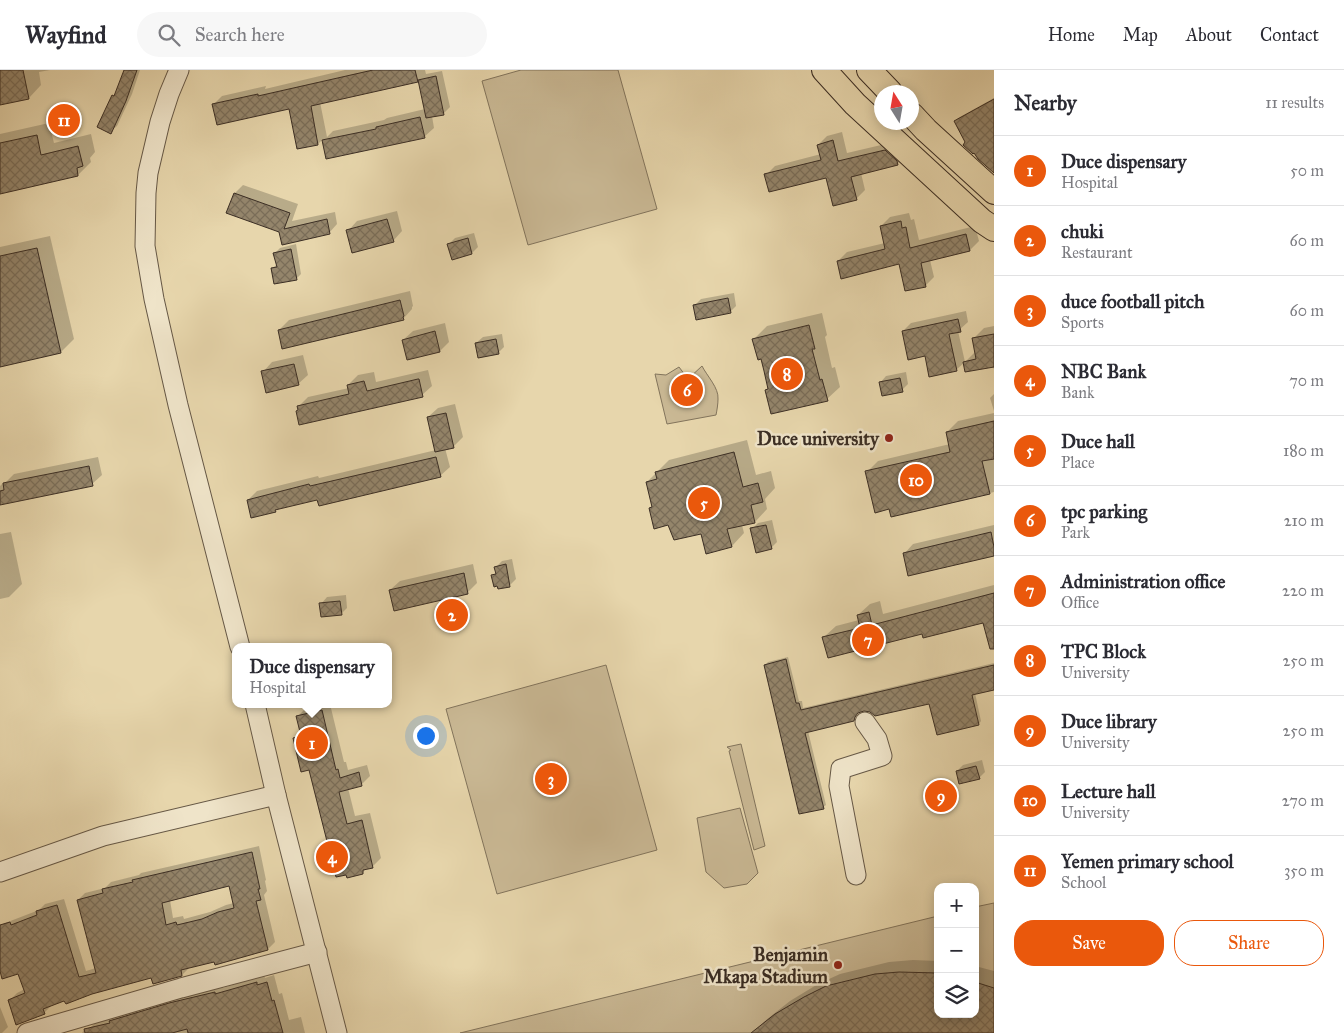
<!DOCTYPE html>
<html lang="en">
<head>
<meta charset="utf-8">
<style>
	:root { --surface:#fff; --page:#f7f7f7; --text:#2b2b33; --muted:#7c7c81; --line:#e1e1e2; --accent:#ea580c }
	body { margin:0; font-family:"IM FELL Great Primer",serif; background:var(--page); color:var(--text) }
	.controls { position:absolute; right:15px; bottom:15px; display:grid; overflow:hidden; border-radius:10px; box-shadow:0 2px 12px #0003 }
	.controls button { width:45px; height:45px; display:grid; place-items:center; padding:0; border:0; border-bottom:1px solid var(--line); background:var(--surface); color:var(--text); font:25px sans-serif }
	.compass { position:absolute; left:874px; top:15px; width:45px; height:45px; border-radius:50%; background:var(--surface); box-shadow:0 2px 12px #0003; rotate:349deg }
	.you { position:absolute; left:425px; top:665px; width:18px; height:18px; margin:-12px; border:4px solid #fff; border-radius:50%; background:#1a73e8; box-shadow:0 0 0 8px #1a73e833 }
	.badge { display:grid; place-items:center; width:32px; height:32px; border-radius:50%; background:var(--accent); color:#fff; font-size:16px; font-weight:700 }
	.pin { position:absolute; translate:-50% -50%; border:2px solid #fff; box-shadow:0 1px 5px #0006 }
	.popup { position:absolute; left:232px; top:573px; width:160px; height:65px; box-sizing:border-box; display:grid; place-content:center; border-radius:10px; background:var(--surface); filter:drop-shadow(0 1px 4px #0005); font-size:16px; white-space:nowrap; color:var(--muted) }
	.popup b { font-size:19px; color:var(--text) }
	.popup::after { content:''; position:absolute; left:50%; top:100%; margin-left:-10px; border:10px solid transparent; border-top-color:var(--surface) }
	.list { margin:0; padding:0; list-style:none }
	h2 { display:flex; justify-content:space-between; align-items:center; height:65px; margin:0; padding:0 20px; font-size:21px }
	h2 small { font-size:16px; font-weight:400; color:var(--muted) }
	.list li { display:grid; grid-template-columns:32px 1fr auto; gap:15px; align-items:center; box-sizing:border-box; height:70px; padding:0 20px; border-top:1px solid var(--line) }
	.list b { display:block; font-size:19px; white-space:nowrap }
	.list p { margin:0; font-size:16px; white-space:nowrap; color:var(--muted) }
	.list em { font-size:16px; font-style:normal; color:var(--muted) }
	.actions { display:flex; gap:10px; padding:15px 20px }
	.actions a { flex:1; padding:11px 0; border:1px solid var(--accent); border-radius:20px; text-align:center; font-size:18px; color:var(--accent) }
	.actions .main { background:var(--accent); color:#fff }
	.icon { flex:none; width:28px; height:28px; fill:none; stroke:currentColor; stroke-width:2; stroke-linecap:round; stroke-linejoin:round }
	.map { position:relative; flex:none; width:994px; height:963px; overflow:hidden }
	header { display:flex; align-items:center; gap:30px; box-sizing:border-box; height:70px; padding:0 25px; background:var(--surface); border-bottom:1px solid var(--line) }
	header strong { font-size:24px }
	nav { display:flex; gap:28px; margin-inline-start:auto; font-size:18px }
	.search { width:350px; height:45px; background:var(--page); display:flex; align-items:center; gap:12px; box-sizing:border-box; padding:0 18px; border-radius:28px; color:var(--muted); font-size:19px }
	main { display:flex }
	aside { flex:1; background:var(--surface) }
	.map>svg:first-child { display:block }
	.green { fill:#cab995; stroke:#82745c }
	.shadow { fill:#0003; fill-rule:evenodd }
	.building { fill:url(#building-cross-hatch); stroke:#3b2e24; fill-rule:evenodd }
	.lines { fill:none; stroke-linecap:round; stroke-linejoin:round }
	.minor-casing { stroke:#665846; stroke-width:21 }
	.major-casing { stroke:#3b2e24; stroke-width:26 }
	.minor { stroke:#efe4c9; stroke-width:19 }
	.major { stroke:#e7d6ac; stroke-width:24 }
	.poi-dot { fill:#8f2418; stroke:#efe4c9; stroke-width:2 }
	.labels { text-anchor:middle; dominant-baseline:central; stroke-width:5; stroke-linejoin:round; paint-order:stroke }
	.poi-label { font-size:19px; font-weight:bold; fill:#3b2e24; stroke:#efe4c9; text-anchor:end }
</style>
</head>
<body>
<header>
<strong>Wayfind</strong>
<div class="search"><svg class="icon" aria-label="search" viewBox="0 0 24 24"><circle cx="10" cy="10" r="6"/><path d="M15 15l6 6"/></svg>Search here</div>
<nav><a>Home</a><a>Map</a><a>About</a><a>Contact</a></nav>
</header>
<main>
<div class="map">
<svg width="994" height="963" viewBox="0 0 994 963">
	<defs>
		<pattern id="building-cross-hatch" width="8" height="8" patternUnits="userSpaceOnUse" patternTransform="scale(1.25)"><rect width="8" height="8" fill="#94856b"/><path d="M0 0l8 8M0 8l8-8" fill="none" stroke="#7a6d58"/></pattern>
	</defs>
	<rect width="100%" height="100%" fill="#e7d6ac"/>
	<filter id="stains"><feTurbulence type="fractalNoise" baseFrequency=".004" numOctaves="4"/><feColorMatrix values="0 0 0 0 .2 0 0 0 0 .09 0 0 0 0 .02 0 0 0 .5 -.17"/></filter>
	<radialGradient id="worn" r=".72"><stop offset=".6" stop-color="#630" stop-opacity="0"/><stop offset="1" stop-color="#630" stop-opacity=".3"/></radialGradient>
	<g class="green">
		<path d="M 521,0 L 618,0 L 657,139 L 528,175 L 482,11 Z"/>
		<path d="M 702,296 C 707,306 719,318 718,329 C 718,334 717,340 716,345 L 667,354 L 655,304 L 666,305 L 679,297 L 688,309 Z"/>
		<path d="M 606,595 L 657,780 L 497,824 L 446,639 Z"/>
		<path d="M 741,674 L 765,776 L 754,780 L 729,681 L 731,680 L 727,677 Z"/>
		<path d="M 740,738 L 758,803 L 747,814 L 724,818 L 706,802 L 697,748 Z"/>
		<path d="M 994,833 L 994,963 L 460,963 L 938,846 L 938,944 L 975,944 L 975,837 Z"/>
	</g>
	<g class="shadow">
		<path d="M 0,0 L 50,0 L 39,2 L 41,15 L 29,28 L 0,34 Z"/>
		<path d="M 125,0 L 140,0 L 132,24 L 117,56 L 110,62 L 99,57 L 114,26 L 116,23 Z"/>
		<path d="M 345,0 L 425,0 L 426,4 L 442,1 L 450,37 L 444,43 L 432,46 L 434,58 L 424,67 L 327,88 L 323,69 L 318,74 L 298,78 L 290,38 L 214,34 L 222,26 L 266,16 L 265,19 ZM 419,9 L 425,39 L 387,48 L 384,50 L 333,61 L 327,67 L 320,32 L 417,11 Z"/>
		<path d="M 994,28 L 994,102 L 967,73 L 955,51 L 958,48 Z"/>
		<path d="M 49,53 L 54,73 L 91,64 L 95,82 L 90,88 L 91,92 L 78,105 L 0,122 L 0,64 Z"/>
		<path d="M 842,62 L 847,83 L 894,72 L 906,85 L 897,94 L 861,103 L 865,120 L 856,129 L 827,106 L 766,105 L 775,96 L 821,84 L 818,75 L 827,66 Z"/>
		<path d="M 243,115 L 298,134 L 292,151 L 335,142 L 337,154 L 329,163 L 280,161 L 228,143 L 235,123 Z"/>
		<path d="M 397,141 L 402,161 L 393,171 L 348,161 L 357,151 Z"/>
		<path d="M 909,143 L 911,150 L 914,149 L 919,170 L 975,156 L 979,171 L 970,180 L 930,190 L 934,207 L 925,216 L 900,193 L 838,191 L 847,182 L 885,173 L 881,156 L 890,147 Z"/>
		<path d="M 474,163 L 478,177 L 472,183 L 449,174 L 455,168 Z"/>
		<path d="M 50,166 L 74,269 L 61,282 L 0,296 L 0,177 Z"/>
		<path d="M 296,174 L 301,204 L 296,209 L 272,199 L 277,194 L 275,183 L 280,178 Z"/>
		<path d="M 410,221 L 413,236 L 412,237 L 412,239 L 403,249 L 279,260 L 289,250 Z"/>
		<path d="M 734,223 L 736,236 L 730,242 L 695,235 L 701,229 Z"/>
		<path d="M 966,241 L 968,252 L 958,261 L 965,292 L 956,300 L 926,284 L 903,261 L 911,253 Z"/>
		<path d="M 822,243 L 827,265 L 825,267 L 832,298 L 835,297 L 840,317 L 827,329 L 769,318 L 762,288 L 754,269 L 767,256 Z"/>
		<path d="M 445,253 L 449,272 L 440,281 L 403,270 L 413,261 Z"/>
		<path d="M 994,256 L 994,299 L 992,296 L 965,292 L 976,281 L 973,269 L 984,258 Z"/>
		<path d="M 502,264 L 504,277 L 498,283 L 476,273 L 483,267 Z"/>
		<path d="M 303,285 L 308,305 L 298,314 L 263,302 L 272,292 Z"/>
		<path d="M 428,300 L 432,316 L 422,325 L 299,340 L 298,337 L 308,327 L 349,318 L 348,315 L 358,305 L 374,302 L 376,312 Z"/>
		<path d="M 906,302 L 908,314 L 902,320 L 880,313 L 886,306 Z"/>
		<path d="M 994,324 L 994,341 L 990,328 Z"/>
		<path d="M 455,334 L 463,367 L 453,377 L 445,378 L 450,397 L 440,406 L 318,429 L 277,438 L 275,440 L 248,430 L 257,421 L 318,406 L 319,408 L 436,380 L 428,347 L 438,338 Z"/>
		<path d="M 994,343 L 994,422 L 892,446 L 890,438 L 867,402 L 878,391 L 950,374 L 947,362 L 958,351 Z"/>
		<path d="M 747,370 L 756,405 L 771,401 L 775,418 L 765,429 L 767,439 L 755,452 L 742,455 L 744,463 L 732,476 L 702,462 L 669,454 L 653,436 L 647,412 L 669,390 Z"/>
		<path d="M 98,387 L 102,405 L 92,414 L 0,433 L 0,416 L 3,413 L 6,412 L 14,404 Z"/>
		<path d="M 772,450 L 777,472 L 771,478 L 752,459 L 758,453 Z"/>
		<path d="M 994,455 L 994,484 L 904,484 L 913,474 Z"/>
		<path d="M 11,462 L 22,514 L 9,527 L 0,529 L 0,464 Z"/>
		<path d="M 512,489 L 516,509 L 510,515 L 499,518 L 493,506 L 497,502 L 496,497 L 502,491 Z"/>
		<path d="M 473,494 L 477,513 L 468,522 L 395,540 L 390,520 L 400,511 Z"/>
		<path d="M 994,515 L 994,557 L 984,552 L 923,563 L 824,567 L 836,556 L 859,550 L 858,545 L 870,534 L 880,531 L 883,544 Z"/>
		<path d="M 346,525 L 347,538 L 341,544 L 321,534 L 327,527 Z"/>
		<path d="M 788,587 L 799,631 L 802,631 L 803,638 L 994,593 L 994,619 L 975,623 L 981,651 L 979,654 L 930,632 L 871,641 L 863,640 L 857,643 L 856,647 L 853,650 L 808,661 L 826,735 L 823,737 L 765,595 L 768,592 Z"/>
		<path d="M 321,634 L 330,634 L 344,692 L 346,692 L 348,700 L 367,695 L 370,706 L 362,714 L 348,718 L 355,746 L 370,743 L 381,788 L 372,797 L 367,798 L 363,802 L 294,668 L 301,661 L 297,647 L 306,638 Z"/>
		<path d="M 982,690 L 985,702 L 979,708 L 957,701 L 963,695 Z"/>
		<path d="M 259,776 L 266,810 L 265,811 L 267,821 L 264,825 L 275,872 L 268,879 L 215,893 L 214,891 L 190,897 L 182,905 L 152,907 L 65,929 L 52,935 L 44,943 L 10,930 L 17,923 L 25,919 L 18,903 L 0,897 L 0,855 L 39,840 L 45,834 L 64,829 L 86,901 L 96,898 L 78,830 L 85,823 L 105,818 L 111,812 L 139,805 L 141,803 ZM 230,815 L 234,833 L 226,835 L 210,842 L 184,849 L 183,846 L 173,848 L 170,830 Z"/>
		<path d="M 913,890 L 938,891 L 938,944 L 975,944 L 975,896 L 994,901 L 994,963 L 753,963 L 766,950 L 790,931 L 818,914 L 840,904 L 889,892 Z"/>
		<path d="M 264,905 L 265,908 L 274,905 L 279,924 L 282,923 L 289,950 L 301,947 L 305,963 L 82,963 L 84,960 L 89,959 L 97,951 L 222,915 L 223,918 Z"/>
		<path d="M 0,937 L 8,957 L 2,963 L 0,963 Z"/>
	</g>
	<g class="building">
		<path d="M 0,0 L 23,0 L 29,29 L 0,35 Z"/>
		<path d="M 124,0 L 137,0 L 126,31 L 111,64 L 97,57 L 112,25 L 114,26 Z"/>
		<path d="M 373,0 L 415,0 L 418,12 L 311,36 L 318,75 L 297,79 L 289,39 L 217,55 L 212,34 L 258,24 L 258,26 Z"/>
		<path d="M 436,6 L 444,45 L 426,48 L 418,10 Z"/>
		<path d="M 994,29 L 994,103 L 978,89 L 974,83 L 973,84 L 963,75 L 965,72 L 954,51 Z"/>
		<path d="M 420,47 L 425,68 L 326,89 L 322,70 L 376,59 L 376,57 Z"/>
		<path d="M 37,65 L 41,85 L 78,76 L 83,96 L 77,98 L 78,106 L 0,124 L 0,73 Z"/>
		<path d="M 833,70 L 838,91 L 885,80 L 897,91 L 898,95 L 851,107 L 857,130 L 833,136 L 826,108 L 769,122 L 764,104 L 821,90 L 817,75 Z"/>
		<path d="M 234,123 L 290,143 L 284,159 L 327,149 L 330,164 L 282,175 L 279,162 L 226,143 Z"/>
		<path d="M 387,149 L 394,172 L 352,183 L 346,160 Z"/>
		<path d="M 901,151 L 902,158 L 906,157 L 910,178 L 966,164 L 970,181 L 921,193 L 926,217 L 905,221 L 899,194 L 841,209 L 837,191 L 885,179 L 880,156 Z"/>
		<path d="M 468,168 L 472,184 L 452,190 L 447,174 Z"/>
		<path d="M 37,178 L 61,283 L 0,297 L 0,186 Z"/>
		<path d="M 291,179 L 297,210 L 274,214 L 271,198 L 277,197 L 273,183 Z"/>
		<path d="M 728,228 L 731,243 L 696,250 L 693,235 Z"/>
		<path d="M 400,230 L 404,246 L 403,247 L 404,250 L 282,279 L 278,260 Z"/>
		<path d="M 958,249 L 961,262 L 949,264 L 957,301 L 929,307 L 925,286 L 908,290 L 902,261 Z"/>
		<path d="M 809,255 L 815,279 L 812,279 L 820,310 L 822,309 L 828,331 L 771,344 L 765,320 L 768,319 L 764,301 L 761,289 L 758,290 L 752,269 Z"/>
		<path d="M 435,261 L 440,282 L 407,290 L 402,270 Z"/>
		<path d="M 994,264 L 994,297 L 965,302 L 963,292 L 976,289 L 972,268 Z"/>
		<path d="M 496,269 L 499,284 L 478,288 L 475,273 Z"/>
		<path d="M 294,294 L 299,315 L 266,323 L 261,301 Z"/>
		<path d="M 900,308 L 903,322 L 882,326 L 879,312 Z"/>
		<path d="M 418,309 L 419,309 L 423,327 L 299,355 L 296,341 L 298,340 L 297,336 L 349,324 L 347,315 L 364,311 L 367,321 Z"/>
		<path d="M 446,343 L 454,378 L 435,382 L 427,347 Z"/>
		<path d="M 994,351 L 994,389 L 982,391 L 990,424 L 891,447 L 889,439 L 875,443 L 865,401 L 950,382 L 946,362 Z"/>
		<path d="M 734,382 L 743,417 L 758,413 L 763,432 L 751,435 L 755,453 L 727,459 L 732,477 L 706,484 L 701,464 L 674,470 L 668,455 L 654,459 L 649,438 L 652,437 L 646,412 L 657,409 L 655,402 Z"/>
		<path d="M 436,387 L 441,407 L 319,436 L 317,430 L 275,440 L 276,442 L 251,448 L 247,430 L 309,414 L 310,416 Z"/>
		<path d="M 89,396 L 93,416 L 0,435 L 0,421 L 4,420 L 3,413 Z"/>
		<path d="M 766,455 L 772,479 L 756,483 L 750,458 Z"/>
		<path d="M 991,462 L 994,477 L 994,486 L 908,506 L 903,483 Z"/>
		<path d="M 506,494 L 510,517 L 498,519 L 497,516 L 494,517 L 491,505 L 496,504 L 494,497 Z"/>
		<path d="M 464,503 L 468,524 L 394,541 L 389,520 Z"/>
		<path d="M 994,523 L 994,579 L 990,579 L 983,553 L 923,568 L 922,564 L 828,588 L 822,567 L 860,558 L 857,545 L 869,542 L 872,555 Z"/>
		<path d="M 340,531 L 342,545 L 321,547 L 319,533 Z"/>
		<path d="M 786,589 L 796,633 L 799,633 L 801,640 L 994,595 L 994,620 L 972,625 L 979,655 L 937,665 L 929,634 L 875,646 L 870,642 L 864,641 L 858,643 L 855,647 L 854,651 L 805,663 L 824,739 L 799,744 L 764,595 Z"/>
		<path d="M 322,640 L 336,700 L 338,699 L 340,708 L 359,702 L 362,716 L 339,722 L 347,754 L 362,750 L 373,798 L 363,800 L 363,804 L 347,808 L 346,805 L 336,807 L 309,700 L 301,702 L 293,668 L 301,666 L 296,646 Z"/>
		<path d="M 976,696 L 980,709 L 959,714 L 956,701 Z"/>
		<path d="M 252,782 L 260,819 L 258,819 L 261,830 L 256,831 L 268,880 L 215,895 L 214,892 L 181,900 L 182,906 L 153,914 L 151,908 L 92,924 L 66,934 L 64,931 L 43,939 L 45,944 L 16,955 L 8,930 L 25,923 L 18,904 L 2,909 L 0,901 L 0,855 L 10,852 L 11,855 L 37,845 L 36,841 L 57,835 L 79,907 L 96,903 L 77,830 L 103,823 L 102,819 L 133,812 L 132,810 ZM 229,816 L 234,838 L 218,842 L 202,849 L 177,855 L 176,852 L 166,855 L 162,833 Z"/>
		<path d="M 899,902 L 938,903 L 938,944 L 975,944 L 975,912 L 994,918 L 994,963 L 751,963 L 775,944 L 804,927 L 826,916 L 875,904 Z"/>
		<path d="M 257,912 L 257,915 L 267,912 L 272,931 L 274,930 L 283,963 L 188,963 L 187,959 L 172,963 L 85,963 L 84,959 L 110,953 L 109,951 L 169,933 L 215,922 L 215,924 Z"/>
	</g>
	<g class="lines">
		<g class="minor-casing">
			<g id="minor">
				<path d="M 179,0 L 169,24 L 160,52 L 148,103 L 146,123 L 145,176 L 154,229 L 178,335 L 240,577"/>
				<path d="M 255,634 L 276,725 L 337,963"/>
				<path d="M 0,802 L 103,766 L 276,725"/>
				<path d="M 856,805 L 839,716 L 841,699 L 882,686 L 877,669 L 865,652"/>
				<path d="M 27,963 L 181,918 L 317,882"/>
			</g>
		</g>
		<g class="major-casing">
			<g id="major">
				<path d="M 824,0 L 855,34 L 982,151 L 994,159"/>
				<path d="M 869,0 L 890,22"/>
				<path d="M 912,45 L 926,60 L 994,122"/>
			</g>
		</g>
		<use href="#minor" class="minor"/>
		<use href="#major" class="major"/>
	</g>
	<g class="poi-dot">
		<circle cx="889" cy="368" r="5"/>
		<circle cx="838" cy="895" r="5"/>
	</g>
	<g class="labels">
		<g class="poi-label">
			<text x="879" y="368">Duce university</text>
			<text x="828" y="884">Benjamin<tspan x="828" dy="22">Mkapa Stadium</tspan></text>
		</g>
	</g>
	<rect width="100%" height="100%" filter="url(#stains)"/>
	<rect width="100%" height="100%" fill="url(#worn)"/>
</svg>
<div class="controls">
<button>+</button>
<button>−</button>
<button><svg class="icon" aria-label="layers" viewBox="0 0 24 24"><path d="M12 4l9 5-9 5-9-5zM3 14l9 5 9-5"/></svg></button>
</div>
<svg class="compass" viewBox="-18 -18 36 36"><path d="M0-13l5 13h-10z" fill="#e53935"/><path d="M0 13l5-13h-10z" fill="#7c7c81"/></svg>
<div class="you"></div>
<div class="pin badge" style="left:312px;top:673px">1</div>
<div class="popup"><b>Duce dispensary</b>Hospital</div>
<div class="pin badge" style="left:452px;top:545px">2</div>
<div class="pin badge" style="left:551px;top:709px">3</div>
<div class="pin badge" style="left:332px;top:787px">4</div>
<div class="pin badge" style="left:704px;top:433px">5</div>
<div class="pin badge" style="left:687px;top:320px">6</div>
<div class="pin badge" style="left:868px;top:570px">7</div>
<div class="pin badge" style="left:787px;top:304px">8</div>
<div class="pin badge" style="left:941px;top:726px">9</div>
<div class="pin badge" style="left:916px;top:410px">10</div>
<div class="pin badge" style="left:64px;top:50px">11</div>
</div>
<aside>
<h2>Nearby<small>11 results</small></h2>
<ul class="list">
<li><span class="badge">1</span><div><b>Duce dispensary</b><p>Hospital</p></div><em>50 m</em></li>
<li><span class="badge">2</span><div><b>chuki</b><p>Restaurant</p></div><em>60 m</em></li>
<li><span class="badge">3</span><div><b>duce football pitch</b><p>Sports</p></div><em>60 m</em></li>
<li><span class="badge">4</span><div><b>NBC Bank</b><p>Bank</p></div><em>70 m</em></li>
<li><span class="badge">5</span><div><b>Duce hall</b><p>Place</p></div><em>180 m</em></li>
<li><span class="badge">6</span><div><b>tpc parking</b><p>Park</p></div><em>210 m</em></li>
<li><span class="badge">7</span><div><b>Administration office</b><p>Office</p></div><em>220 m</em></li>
<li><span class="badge">8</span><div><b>TPC Block</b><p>University</p></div><em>250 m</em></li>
<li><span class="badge">9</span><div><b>Duce library</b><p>University</p></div><em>250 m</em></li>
<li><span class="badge">10</span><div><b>Lecture hall</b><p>University</p></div><em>270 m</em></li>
<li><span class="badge">11</span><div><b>Yemen primary school</b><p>School</p></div><em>350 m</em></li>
</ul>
<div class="actions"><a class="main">Save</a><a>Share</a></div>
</aside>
</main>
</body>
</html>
